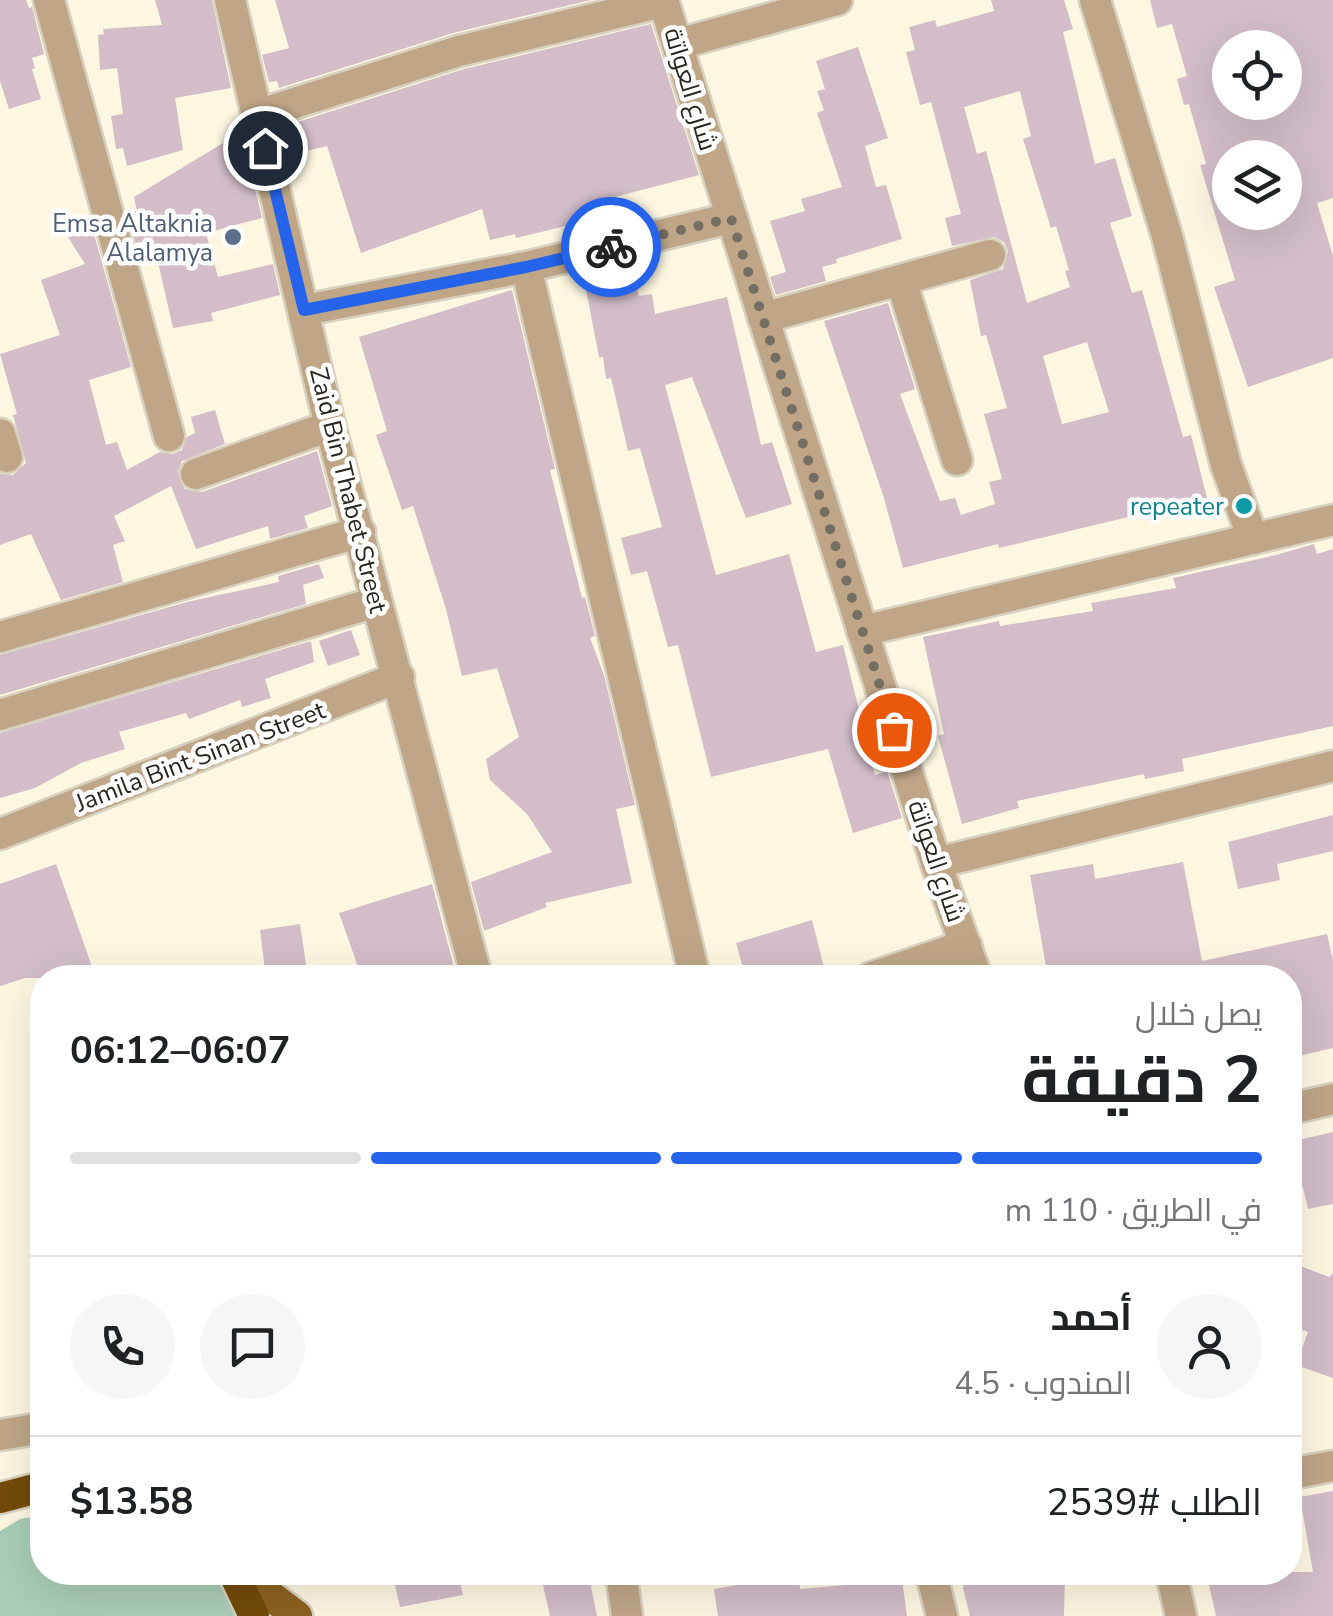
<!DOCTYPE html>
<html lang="ar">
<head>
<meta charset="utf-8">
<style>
  body { margin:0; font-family:"Nunito Sans",Cairo,sans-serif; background:#f6f6f6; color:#202124; direction:rtl; height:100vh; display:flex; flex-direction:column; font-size:38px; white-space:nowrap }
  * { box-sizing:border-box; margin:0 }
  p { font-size:32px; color:#757577 }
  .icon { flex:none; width:55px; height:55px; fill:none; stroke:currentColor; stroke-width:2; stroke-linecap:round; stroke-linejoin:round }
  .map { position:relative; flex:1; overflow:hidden; direction:ltr }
  .sheet { position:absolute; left:30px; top:965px; width:1272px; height:620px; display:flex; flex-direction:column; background:#fff; border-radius:40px; box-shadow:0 10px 40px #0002; direction:rtl }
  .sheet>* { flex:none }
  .buttons { position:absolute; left:1212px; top:30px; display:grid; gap:20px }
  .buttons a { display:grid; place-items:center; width:90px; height:90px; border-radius:50%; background:#fff; box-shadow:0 10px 40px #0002; font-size:50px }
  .pin { position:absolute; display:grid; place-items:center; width:85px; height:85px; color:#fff; margin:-42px; border:5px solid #fff; border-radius:50%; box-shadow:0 2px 10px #0007 }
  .courier { position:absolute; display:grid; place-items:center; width:100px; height:100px; margin:-50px; border:8px solid #2563eb; border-radius:50%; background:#fff; color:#222; box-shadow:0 2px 12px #0007 }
  .summary em { font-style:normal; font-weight:700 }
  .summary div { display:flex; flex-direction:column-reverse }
  .summary { display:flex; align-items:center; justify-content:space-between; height:170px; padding:0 40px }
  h1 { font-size:65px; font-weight:700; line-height:75px }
  .bar { display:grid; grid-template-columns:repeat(4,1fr); gap:15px 10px; align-content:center; height:120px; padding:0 40px }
  .bar i { height:12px; border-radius:8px; background:#e0e0e0 }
  .bar .on { background:#2563eb }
  .bar p { grid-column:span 4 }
  .line { display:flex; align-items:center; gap:25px; padding:0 40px; border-top:2px solid #e0e0e0 }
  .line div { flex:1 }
  .round { display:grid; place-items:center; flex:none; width:105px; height:105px; border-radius:52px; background:#f6f6f6 }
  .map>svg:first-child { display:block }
</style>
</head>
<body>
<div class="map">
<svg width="1333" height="1616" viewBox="0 0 1333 1616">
  <rect width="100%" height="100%" fill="#fdf7e2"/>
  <polygon fill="#aacdb7" points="42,1515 42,1572 210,1573 228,1595 236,1616 0,1616 0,1531 20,1519"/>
  <g fill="#d2bdc9" fill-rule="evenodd">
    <polygon points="0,0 26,0 29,8 32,7 44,54 32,58 35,68 32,69 41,99 9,109 0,81"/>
    <polygon points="155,0 212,0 231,88 175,98 183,150 127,166 123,148 116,149 111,116 123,114 117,68 100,70 98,35 104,34 103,29 162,25"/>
    <polygon points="275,0 591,0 453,33 279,88 277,81 269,82 262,55 289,48"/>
    <path d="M991 0H1064L1073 29 1063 32 1095 164 1115 158 1132 216 1110 223 1132 293 1142 290 1183 437 1191 435 1207 498 999 548 998 544 903 568 884 498 824 321 888 303 915 389 900 394 940 501 955 498 961 515 995 504 989 482 1002 479 984 414 1007 408 986 335 981 336 970 280 1003 269 1008 251 1004 242 994 237 952 246 945 218 961 214 931 102 920 105 906 52 915 50 909 27 935 20 937 27 994 11ZM1020 91 1031 136 1023 139 1051 228 1056 226 1069 270 1065 271 1070 287 1027 303 986 151 977 154 964 107ZM1087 342 1109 412 1062 424 1043 356Z"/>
    <path d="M1150 0H1333V198L1317 203 1333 256V358L1248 387 1214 287 1235 280 1200 165 1206 164 1189 104 1184 105 1177 79 1187 76 1172 24 1157 28ZM1230 48H1285V102H1230ZM1230 158H1285V212H1230Z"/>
    <polygon points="651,24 699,175 596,202 601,221 575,228 574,224 516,238 515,234 490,240 482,209 361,253 327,146 286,156 279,128 464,69"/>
    <polygon points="858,47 888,138 865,146 876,187 886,185 902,239 836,259 837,263 822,267 826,281 776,295 770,277 786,272 770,221 805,211 801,199 842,187 817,113 824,110 817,91 825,89 816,61"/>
    <polygon points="243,136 262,218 206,233 218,277 273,264 280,295 211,313 213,321 173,328 153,240 135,243 127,213 137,211 134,197 228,140"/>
    <polygon points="91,223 131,367 89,380 106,445 117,442 127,470 160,452 173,454 182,450 187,437 195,433 191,417 215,410 225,444 182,461 178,472 185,489 202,492 317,451 332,506 304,516 308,528 270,539 268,526 196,549 171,486 114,516 125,541 113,545 123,582 61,600 31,534 0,545 0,474 13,475 26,463 13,415 17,414 0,354 60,335 41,280 85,264 68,237"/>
    <polygon points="630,262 639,296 652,294 655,314 727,297 761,445 772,442 792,504 746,518 692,377 665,385 716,575 789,554 816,652 843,645 875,775 887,771 902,818 853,833 828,749 711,777 678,645 668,647 647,571 631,575 621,538 662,527 640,448 628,451 611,378 606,379 603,357 599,357 583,274"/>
    <polygon points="512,290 555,469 550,470 582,598 585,597 595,636 590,638 604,675 635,805 616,809 632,883 545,903 547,907 484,931 471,882 552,852 527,814 490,780 486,759 519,737 497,668 462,676 446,609 413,506 402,510 376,435 387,431 359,337"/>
    <polygon points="1314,544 1317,554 1333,549 1333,726 1182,759 1184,771 1145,779 1144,774 1017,801 1019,808 962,824 938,736 944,734 923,637 999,621 1000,626 1093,611 1091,603 1176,588 1173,578 1276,555"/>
    <polygon points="319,564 324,578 303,585 306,604 0,695 0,655 187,602 279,582 278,576"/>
    <polygon points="351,630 360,655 328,666 319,641"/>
    <polygon points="311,641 314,662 265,679 271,698 242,707 240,700 189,719 186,713 119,732 125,749 81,763 35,788 0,798 0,733"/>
    <polygon points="1333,815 1333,851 1277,864 1280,880 1238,889 1228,842"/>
    <polygon points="1183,862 1202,961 1327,934 1333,960 1333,1048 1290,1058 1290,978 1048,978 1030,875 1093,864 1095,879"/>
    <polygon points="56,864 96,978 25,978 0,986 0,884"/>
    <polygon points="432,884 457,978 362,978 339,913"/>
    <polygon points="812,920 825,971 800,978 784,978 782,971 746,978 736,943"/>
    <polygon points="300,924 308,978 266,978 260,930"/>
    <polygon points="1333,1132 1333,1204 1308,1209 1303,1187 1294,1189 1290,1142"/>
    <polygon points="1290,1262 1329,1277 1333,1273 1333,1378 1296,1365 1308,1332 1290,1325"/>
    <polygon points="1333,1491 1333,1616 1216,1616 1206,1572 1313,1572 1300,1497"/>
    <polygon points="392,1572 458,1572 463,1595 400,1607"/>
    <polygon points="540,1572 588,1572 597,1616 550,1616"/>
    <polygon points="965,1572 1065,1572 1064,1616 970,1616 963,1588"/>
    <polygon points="799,1574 800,1589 902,1580 907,1616 718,1616 714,1589"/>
  </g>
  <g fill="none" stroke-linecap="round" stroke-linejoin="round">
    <g stroke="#d7d1bf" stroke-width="35">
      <g id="minor">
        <polyline points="49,0 169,436"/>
        <polyline points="230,0 330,426 477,978"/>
        <polyline points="663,0 936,863 977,978"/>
        <polyline points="1095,0 1167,236 1226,465 1253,539"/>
        <polyline points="678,44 837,0"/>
        <polyline points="257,115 459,51 663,2"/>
        <polyline points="526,267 695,978"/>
        <polyline points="901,280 957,460"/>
        <polyline points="305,310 526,267 731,218"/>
        <polyline points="763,318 990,255"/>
        <polyline points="0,434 7,457"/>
        <polyline points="196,474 330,426"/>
        <polyline points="862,631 1333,520"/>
        <polyline points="0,637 360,532"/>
        <polyline points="0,715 376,602"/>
        <polyline points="0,834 399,677"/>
        <polyline points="936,863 1333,766"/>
        <polyline points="870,978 966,945"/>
        <polyline points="1290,1109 1333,1099"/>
        <polyline points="0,1435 42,1428"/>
        <polyline points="1290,1474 1333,1466"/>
        <polyline points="621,1572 627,1616"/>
        <polyline points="931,1572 942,1616"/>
        <polyline points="1171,1572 1181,1616"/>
      </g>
    </g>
    <g stroke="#d7d1bf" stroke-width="35">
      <polyline id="major" points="239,1572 297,1616"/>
    </g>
    <g stroke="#d7d1bf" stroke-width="35">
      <g id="highway">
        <polyline points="0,1498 42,1487"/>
        <polyline points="233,1572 254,1616"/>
      </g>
    </g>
    <use href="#minor" stroke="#bfa687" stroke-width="30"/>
    <use href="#major" stroke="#8d6120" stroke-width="30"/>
    <use href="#highway" stroke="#734b08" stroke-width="30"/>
  </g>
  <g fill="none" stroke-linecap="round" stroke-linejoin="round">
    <polyline stroke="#736f63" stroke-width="10" stroke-dasharray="0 18" points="611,247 731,218 894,730"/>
    <polyline stroke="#2563eb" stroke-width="12" points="265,148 304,310 526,267 611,247"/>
  </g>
  <circle fill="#5c6f8a" stroke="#fff" stroke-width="4" cx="233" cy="237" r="10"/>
  <circle fill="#0f9aa8" stroke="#fff" stroke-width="4" cx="1244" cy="506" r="10"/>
  <g text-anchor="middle" stroke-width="9" stroke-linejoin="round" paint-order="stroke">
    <g font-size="25" fill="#28261e" stroke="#fff">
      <text transform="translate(691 89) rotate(73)" y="9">شارع العواتة</text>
      <text transform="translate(349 490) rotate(76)" y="9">Zaid Bin Thabet Street</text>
      <text transform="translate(200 756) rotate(-21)" y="9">Jamila Bint Sinan Street</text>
      <text transform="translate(937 861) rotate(71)" y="9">شارع العواتة</text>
    </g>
    <g font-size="25" fill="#4e5e75" stroke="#fff" text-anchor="end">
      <text x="213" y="232">Emsa Altaknia<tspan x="213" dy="29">Alalamya</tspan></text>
    </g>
    <g font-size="25" fill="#0d838f" stroke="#fff" text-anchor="end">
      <text x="1224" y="515">repeater</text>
    </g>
  </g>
</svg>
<div class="buttons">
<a><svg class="icon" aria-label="locate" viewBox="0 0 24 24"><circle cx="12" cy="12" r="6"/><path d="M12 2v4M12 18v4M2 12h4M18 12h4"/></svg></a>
<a><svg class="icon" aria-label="layers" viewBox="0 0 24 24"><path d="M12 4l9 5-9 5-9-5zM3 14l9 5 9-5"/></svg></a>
</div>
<div class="pin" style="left:894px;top:730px;background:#ea580c"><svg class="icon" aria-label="bag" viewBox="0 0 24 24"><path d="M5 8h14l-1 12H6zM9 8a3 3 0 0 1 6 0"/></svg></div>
<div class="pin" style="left:265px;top:148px;background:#1f2937"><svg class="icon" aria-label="home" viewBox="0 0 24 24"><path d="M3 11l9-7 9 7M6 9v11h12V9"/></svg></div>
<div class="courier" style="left:611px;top:247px"><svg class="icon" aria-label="bike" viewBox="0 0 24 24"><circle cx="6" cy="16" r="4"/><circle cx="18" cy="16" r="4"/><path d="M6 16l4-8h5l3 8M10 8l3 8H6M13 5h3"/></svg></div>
<section class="sheet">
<div class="summary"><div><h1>2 دقيقة</h1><p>يصل خلال</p></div><em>06:07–06:12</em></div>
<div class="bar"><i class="on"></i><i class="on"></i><i class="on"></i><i></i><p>في الطريق · 110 m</p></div>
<div class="line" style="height:180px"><a class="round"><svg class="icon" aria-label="person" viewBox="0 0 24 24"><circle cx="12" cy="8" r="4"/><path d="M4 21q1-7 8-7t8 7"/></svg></a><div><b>أحمد</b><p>المندوب · 4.5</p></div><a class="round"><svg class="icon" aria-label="chat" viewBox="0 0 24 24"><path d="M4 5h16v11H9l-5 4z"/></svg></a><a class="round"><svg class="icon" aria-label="phone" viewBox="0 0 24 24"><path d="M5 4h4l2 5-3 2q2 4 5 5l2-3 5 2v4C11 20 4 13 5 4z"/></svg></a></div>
<div class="line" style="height:130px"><div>الطلب #2539</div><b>$13.58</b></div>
</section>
</div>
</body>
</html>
